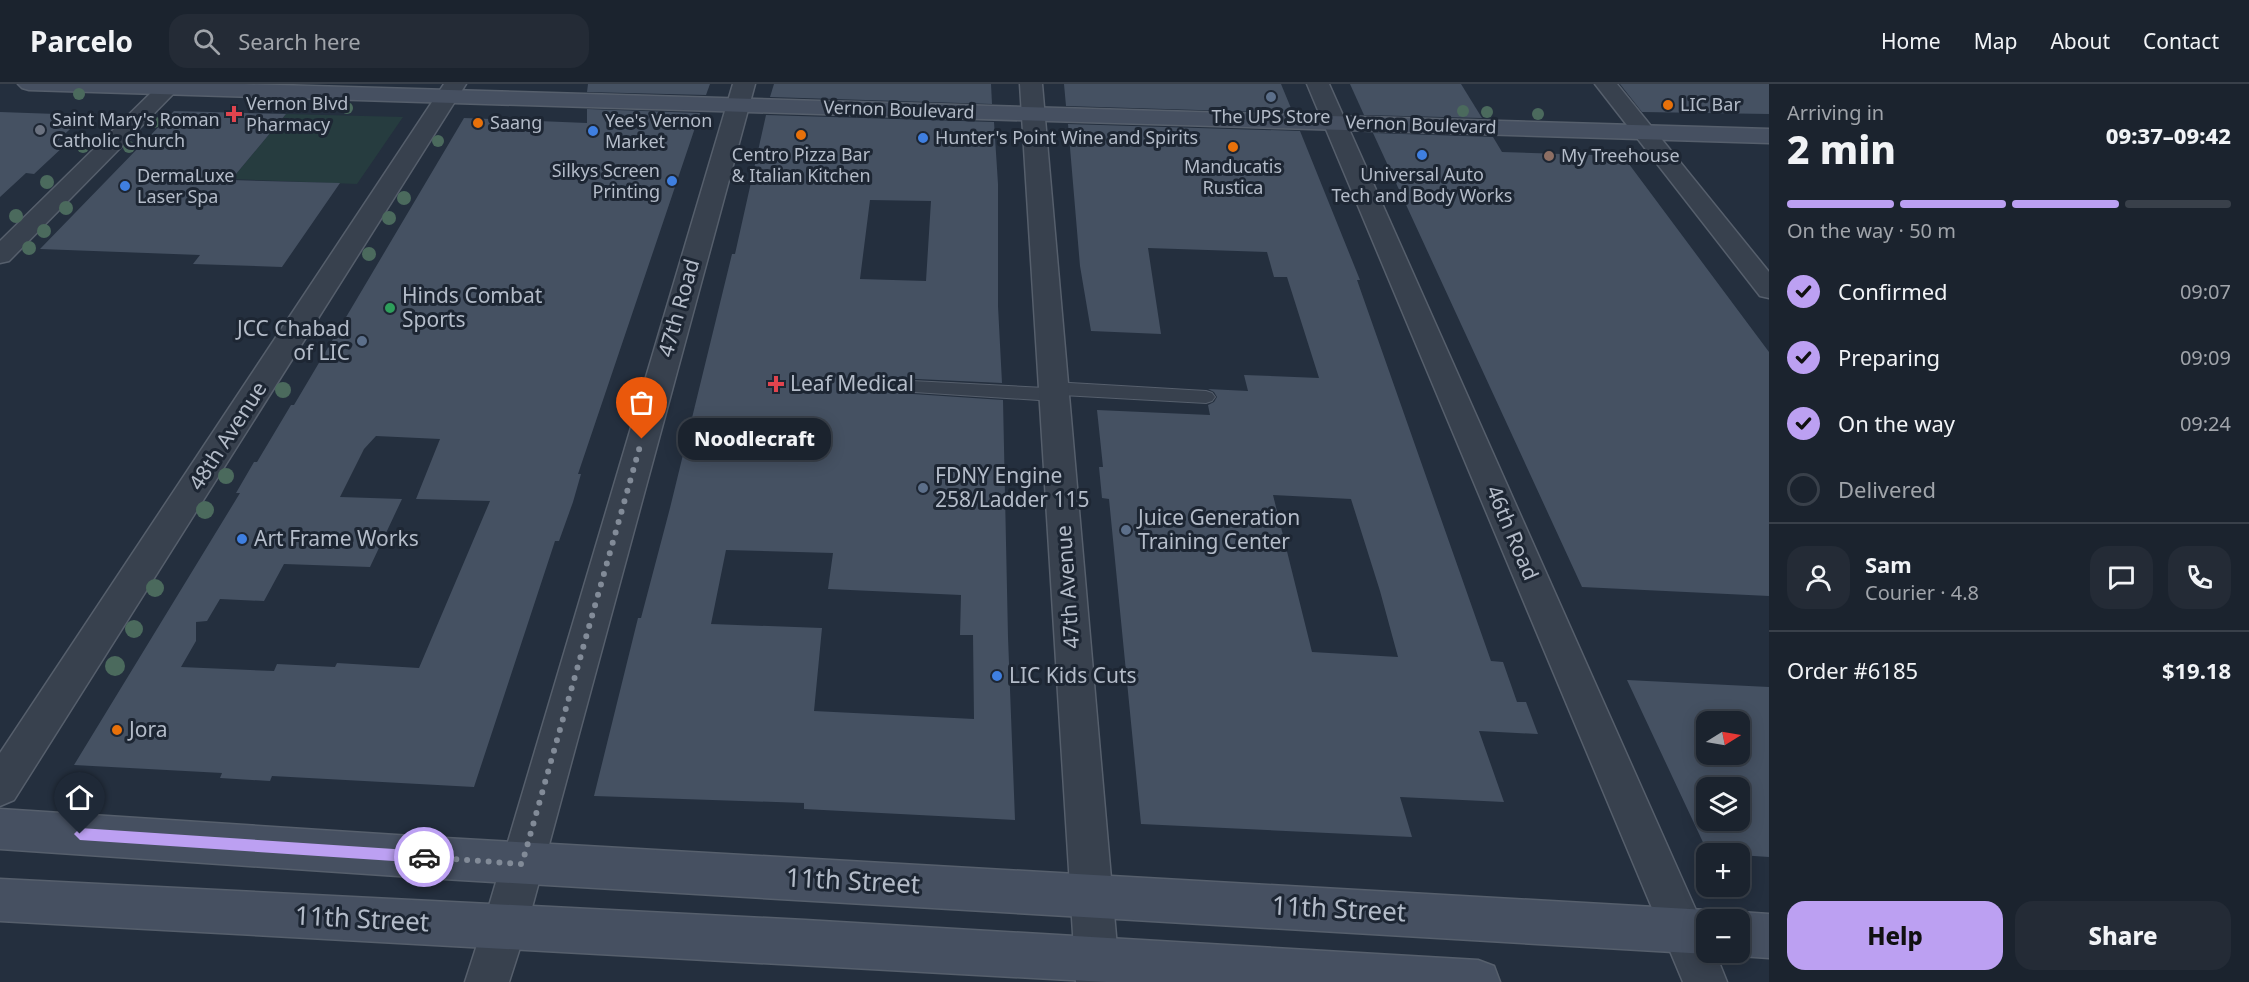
<!DOCTYPE html>
<html lang="en">
<head>
<meta charset="utf-8">
<style>
  body { margin:0; font-family:"Noto Sans",sans-serif; background:#242b36; color:#f1f3f6; height:100vh; display:flex; flex-direction:column; font-size:22px; white-space:nowrap }
  * { box-sizing:border-box; margin:0 }
  p { font-size:20px; color:#a0a4aa }
  .icon { flex:none; width:33px; height:33px; fill:none; stroke:currentColor; stroke-width:2; stroke-linecap:round; stroke-linejoin:round }
  .map { position:relative; flex:1; overflow:hidden }
  .sheet { display:flex; flex-direction:column; background:#1b232e; width:480px }
  .sheet>* { flex:none }
  .needle { width:39px; rotate:79deg }
  .controls { position:absolute; left:1696px; top:627px; display:grid; gap:12px }
  .controls a { display:grid; place-items:center; width:54px; height:54px; border-radius:12px; background:#1b232e; box-shadow:0 3px 15px #0003,0 0 0 2px #39404a; font-size:30px }
  .pin { position:absolute; display:grid; place-items:center; width:51px; height:51px; color:#fff; margin:-62px -26px; border-radius:50% 50% 50% 0; rotate:-45deg; box-shadow:0 0 6px #0007 }
  .pin .icon { rotate:45deg }
  .courier { position:absolute; display:grid; place-items:center; width:60px; height:60px; margin:-30px; border:4px solid #bca0f2; border-radius:50%; background:#fff; color:#222; box-shadow:0 2px 8px #0007 }
  .bubble { position:absolute; height:42px; border-radius:18px; background:#1b232e; box-shadow:0 3px 15px #0003,0 0 0 2px #39404a; font-size:20px; font-weight:800; line-height:42px; text-align:center }
  .overview em { font-style:normal; font-weight:800 }
  .overview div { display:flex; flex-direction:column-reverse }
  .overview { display:flex; align-items:center; justify-content:space-between; height:102px; padding:0 18px }
  h1 { font-size:39px; font-weight:800; line-height:45px }
  .bar { display:grid; grid-template-columns:repeat(4,1fr); gap:9px 6px; align-content:center; height:72px; padding:0 18px }
  .bar i { height:8px; border-radius:4px; background:#39404a }
  .bar .on { background:#bca0f2 }
  .bar p { grid-column:span 4 }
  .line { display:flex; align-items:center; gap:15px; padding:0 18px; border-top:2px solid #39404a }
  .line div { flex:1 }
  .round { display:grid; place-items:center; flex:none; width:63px; height:63px; border-radius:18px; background:#242b36 }
  ol { padding:0 18px; list-style:none }
  li { display:flex; align-items:center; gap:18px; height:66px }
  li p { margin-inline-start:auto }
  li .icon { padding:6px; border-radius:50%; background:#bca0f2; color:#111; stroke-width:4 }
  li:last-child { color:#a0a4aa }
  li i { width:33px; height:33px; border:3px solid #39404a; border-radius:50% }
  .primary-button { display:flex; gap:12px; margin-top:auto; padding:12px 18px }
  .primary-button a { flex:1; height:69px; border-radius:18px; background:#bca0f2; color:#111; font-size:24px; font-weight:800; line-height:69px; text-align:center }
  .primary-button a+a { background:#242b36; color:#f1f3f6 }
  header { display:flex; align-items:center; gap:36px; box-sizing:border-box; height:84px; padding:0 30px; background:#1b232e; border-bottom:2px solid #39404a }
  header strong { font-size:28px }
  nav { display:flex; gap:33px; margin-inline-start:auto; font-size:21px }
  .search { width:420px; height:54px; background:#242b36; display:flex; align-items:center; gap:15px; box-sizing:border-box; padding:0 21px; border-radius:18px; color:#a0a4aa; font-size:22px }
  main { display:flex; flex:1; min-height:0 }
  .map>svg:first-child { display:block }
</style>
</head>
<body>
<header>
<strong>Parcelo</strong>
<div class="search"><svg class="icon" aria-label="search" viewBox="0 0 24 24"><circle cx="10" cy="10" r="6"/><path d="M15 15l6 6"/></svg>Search here</div>
<nav><a>Home</a><a>Map</a><a>About</a><a>Contact</a></nav>
</header>
<main>
<div class="map">
<svg width="1769" height="898" viewBox="0 0 1769 898">
  <rect width="100%" height="100%" fill="#242f3e"/>
  <polygon fill="#263c3f" points="286,30 403,33 357,100 232,95"/>
  <g fill="#455162" fill-rule="evenodd">
    <polygon points="588,0 710,0 706,11 587,8"/>
    <polygon points="774,0 991,0 992,20 770,13"/>
    <polygon points="1064,0 1281,0 1293,29 1066,22"/>
    <polygon points="1350,0 1461,0 1482,34 1364,31"/>
    <polygon points="1620,0 1769,0 1769,30 1642,28"/>
    <path d="M587 25 700 29 578 390H581L573 418 559 457H555L474 703 272 692 270 697 220 694 222 689 74 681 240 409H236L254 378H257L291 321H294L464 34 587 39ZM376 352 440 355 416 415 490 417 419 584 337 579 335 583 277 580 274 587 181 583 196 557V538L207 537 220 515 264 517 284 480 370 483 402 415 340 413 364 365Z"/>
    <polygon points="174,27 286,30 231,96 340,99 282,183 193,180 200,171 40,165"/>
    <polygon points="0,28 85,31 52,62 64,62 34,90 26,89 0,113"/>
    <path d="M766 31 994 38 998 100V222L1002 299 874 293 866 296 863 301 868 307 1003 316 1008 553 1015 736 804 725V719L594 712 638 534H641L670 424 732 170H735ZM870 116 931 117 926 197 860 195ZM726 466 833 469 828 505 961 511 960 551H973L974 635 814 627 822 544 711 540Z"/>
    <path d="M1068 40 1300 47 1360 196H1357L1491 577 1503 578 1517 618H1526L1538 650 1479 647 1504 718 1400 713 1412 753 1141 740 1109 415 1102 414 1099 383H1103L1097 326 1210 331 1208 321 1214 318 1217 313 1214 308 1208 305 1248 307 1244 291 1319 294 1287 193H1274L1267 168 1148 164 1161 250 1091 247 1080 182ZM1273 411 1351 415 1380 507 1398 573 1312 568Z"/>
    <polygon points="1373,49 1493,53 1502,68 1623,72 1769,268 1769,512 1582,503"/>
    <path d="M1627 596 1769 603V773L1708 769ZM1707 638H1740V670H1707ZM1707 704H1740V736H1707Z"/>
  </g>
  <g fill="none" stroke-linecap="round" stroke-linejoin="round">
    <g stroke="#565f6c" stroke-width="2">
      <polygon id="service" points="874,295 1045,304 1047,300 1053,298 1206,307 1212,309 1215,313 1212,317 1206,319 1062,311 1060,315 1054,317 868,305 865,301 868,297"/>
    </g>
    <g stroke="#565f6c" stroke-width="3">
      <g id="minor">
        <polygon points="160,0 183,0 9,177 0,179 0,157"/>
        <polygon points="444,0 466,0 14,716 0,722 0,669"/>
        <polygon points="733,0 755,0 527,842 509,898 465,898 483,842"/>
        <polygon points="1020,0 1042,0 1120,898 1076,898"/>
        <polygon points="1307,0 1329,0 1707,851 1707,868 1715,868 1727,898 1683,898"/>
        <polygon points="1595,0 1617,0 1769,188 1769,214 1760,212"/>
      </g>
    </g>
    <g stroke="#565f6c" stroke-width="3">
      <g id="secondary">
        <polygon points="18,0 243,0 1769,45 1769,59 29,6 22,4"/>
        <polygon points="0,725 427,753 1707,826 1722,833 1724,836 1707,836 1707,868 1710,868 1707,870 427,794 0,765"/>
        <polygon points="0,795 805,836 1478,876 1494,882 1500,898 1106,898 0,837"/>
        <polygon points="1740,828 1769,830 1769,874 1740,872 1732,868 1740,868 1740,836 1724,836"/>
      </g>
    </g>
    <use href="#service" fill="#38414e" fill-rule="evenodd"/>
    <use href="#minor" fill="#38414e" fill-rule="evenodd"/>
    <use href="#secondary" fill="#465061" fill-rule="evenodd"/>
  </g>
  <g fill="#4b6a5d">
    <circle cx="79" cy="10" r="6"/>
    <circle cx="347" cy="24" r="6"/>
    <circle cx="1463" cy="27" r="6"/>
    <circle cx="1487" cy="28" r="6"/>
    <circle cx="1538" cy="30" r="6"/>
    <circle cx="154" cy="38" r="6"/>
    <circle cx="438" cy="57" r="6"/>
    <circle cx="83" cy="63" r="6"/>
    <circle cx="129" cy="63" r="6"/>
    <circle cx="47" cy="98" r="7"/>
    <circle cx="404" cy="114" r="7"/>
    <circle cx="66" cy="124" r="7"/>
    <circle cx="16" cy="132" r="7"/>
    <circle cx="389" cy="134" r="7"/>
    <circle cx="44" cy="147" r="7"/>
    <circle cx="29" cy="164" r="7"/>
    <circle cx="369" cy="170" r="7"/>
    <circle cx="283" cy="306" r="8"/>
    <circle cx="226" cy="392" r="8"/>
    <circle cx="205" cy="426" r="9"/>
    <circle cx="155" cy="504" r="9"/>
    <circle cx="134" cy="545" r="9"/>
    <circle cx="115" cy="582" r="10"/>
  </g>
  <polygon fill="#bca0f2" points="80,744 424,767 430,773 424,779 80,756 74,750"/>
  <g fill="none" stroke-linecap="round" stroke-linejoin="round">
    <polyline stroke="#828b98" stroke-width="6" stroke-dasharray="0 10.8" points="424,773 522,780 642,355"/>
  </g>
  <g fill="#5c6f8a" stroke="#1d2633" stroke-width="2">
    <circle cx="1271" cy="13" r="6"/>
    <circle cx="362" cy="257" r="6"/>
    <circle cx="923" cy="404" r="6"/>
    <circle cx="1126" cy="446" r="6"/>
  </g>
  <g fill="#e8710a" stroke="#1d2633" stroke-width="2">
    <circle cx="1668" cy="21" r="6"/>
    <circle cx="478" cy="39" r="6"/>
    <circle cx="801" cy="51" r="6"/>
    <circle cx="1233" cy="63" r="6"/>
    <circle cx="117" cy="646" r="6"/>
  </g>
  <g fill="#e0444e" stroke="#1d2633" stroke-width="2">
    <path d="M231 21h6v6h6v6h-6v6h-6v-6h-6v-6h6z"/>
    <path d="M773 291h6v6h6v6h-6v6h-6v-6h-6v-6h6z"/>
  </g>
  <circle fill="#6b7280" stroke="#1d2633" stroke-width="2" cx="40" cy="46" r="6"/>
  <g fill="#3f7fe0" stroke="#1d2633" stroke-width="2">
    <circle cx="593" cy="47" r="6"/>
    <circle cx="923" cy="54" r="6"/>
    <circle cx="1422" cy="71" r="6"/>
    <circle cx="672" cy="97" r="6"/>
    <circle cx="125" cy="102" r="6"/>
    <circle cx="242" cy="455" r="6"/>
    <circle cx="997" cy="592" r="6"/>
  </g>
  <circle fill="#8d6e63" stroke="#1d2633" stroke-width="2" cx="1549" cy="72" r="6"/>
  <circle fill="#2e9e5b" stroke="#1d2633" stroke-width="2" cx="390" cy="224" r="6"/>
  <g text-anchor="middle" stroke-width="6" stroke-linejoin="round" paint-order="stroke">
    <g font-size="18" fill="#b4bcc9" stroke="#1d2633" text-anchor="start">
      <text x="246" y="26">Vernon Blvd<tspan x="246" dy="21">Pharmacy</tspan></text>
      <text x="1680" y="27">LIC Bar</text>
      <text x="1271" y="39" text-anchor="middle">The UPS Store</text>
      <text x="52" y="42">Saint Mary's Roman<tspan x="52" dy="21">Catholic Church</tspan></text>
      <text x="605" y="43">Yee's Vernon<tspan x="605" dy="21">Market</tspan></text>
      <text x="490" y="45">Saang</text>
      <text x="935" y="60">Hunter's Point Wine and Spirits</text>
      <text x="801" y="77" text-anchor="middle">Centro Pizza Bar<tspan x="801" dy="21">&amp; Italian Kitchen</tspan></text>
      <text x="1561" y="78">My Treehouse</text>
      <text x="1233" y="89" text-anchor="middle">Manducatis<tspan x="1233" dy="21">Rustica</tspan></text>
      <text x="660" y="93" text-anchor="end">Silkys Screen<tspan x="660" dy="21">Printing</tspan></text>
      <text x="1422" y="97" text-anchor="middle">Universal Auto<tspan x="1422" dy="21">Tech and Body Works</tspan></text>
      <text x="137" y="98">DermaLuxe<tspan x="137" dy="21">Laser Spa</tspan></text>
    </g>
    <g font-size="18" fill="#b4bcc9" stroke="#1d2633">
      <text transform="translate(899 26) rotate(2)" y="6">Vernon Boulevard</text>
      <text transform="translate(1421 41) rotate(2)" y="6">Vernon Boulevard</text>
    </g>
    <g font-size="21" fill="#b4bcc9" stroke="#1d2633" text-anchor="start">
      <text x="402" y="219">Hinds Combat<tspan x="402" dy="24">Sports</tspan></text>
      <text x="350" y="252" text-anchor="end">JCC Chabad<tspan x="350" dy="24">of LIC</tspan></text>
      <text x="790" y="307">Leaf Medical</text>
      <text x="935" y="399">FDNY Engine<tspan x="935" dy="24">258/Ladder 115</tspan></text>
      <text x="1138" y="441">Juice Generation<tspan x="1138" dy="24">Training Center</tspan></text>
      <text x="254" y="462">Art Frame Works</text>
      <text x="1009" y="599">LIC Kids Cuts</text>
      <text x="129" y="653">Jora</text>
    </g>
    <g font-size="21" fill="#b4bcc9" stroke="#1d2633">
      <text transform="translate(679 224) rotate(-74)" y="7">47th Road</text>
      <text transform="translate(228 352) rotate(-57)" y="7">48th Avenue</text>
      <text transform="translate(1512 449) rotate(67)" y="7">46th Road</text>
      <text transform="translate(1068 503) rotate(-94)" y="7">47th Avenue</text>
    </g>
    <g font-size="26" fill="#b4bcc9" stroke="#1d2633">
      <text transform="translate(853 797) rotate(3)" y="9">11th Street</text>
      <text transform="translate(1339 825) rotate(3)" y="9">11th Street</text>
      <text transform="translate(362 835) rotate(3)" y="9">11th Street</text>
    </g>
  </g>
</svg>
<div class="controls">
<a><svg class="needle" viewBox="-14 -14 28 28"><path d="M0-13l5 13h-10z" fill="#e53935"/><path d="M0 13l5-13h-10z" fill="#a0a4aa"/></svg></a>
<a><svg class="icon" aria-label="layers" viewBox="0 0 24 24"><path d="M12 4l9 5-9 5-9-5zM3 14l9 5 9-5"/></svg></a>
<a>+</a>
<a>−</a>
</div>
<div class="pin" style="left:642px;top:355px;background:#ea580c"><svg class="icon" aria-label="bag" viewBox="0 0 24 24"><path d="M5 8h14l-1 12H6zM9 8a3 3 0 0 1 6 0"/></svg></div>
<div class="pin" style="left:80px;top:750px;background:#1f2937"><svg class="icon" aria-label="home" viewBox="0 0 24 24"><path d="M3 11l9-7 9 7M6 9v11h12V9"/></svg></div>
<div class="courier" style="left:424px;top:773px"><svg class="icon" aria-label="car" viewBox="0 0 24 24"><path d="M5 17H2v-5l4-1 3-4h7l3 4 3 1v5h-3M9 17h6M6 11h13"/><circle cx="7" cy="17" r="2"/><circle cx="17" cy="17" r="2"/></svg></div>
<div class="bubble" style="left:678px;top:334px;width:153px">Noodlecraft</div>
</div>
<section class="sheet">
<div class="overview"><div><h1>2 min</h1><p>Arriving in</p></div><em>09:37–09:42</em></div>
<div class="bar"><i class="on"></i><i class="on"></i><i class="on"></i><i></i><p>On the way · 50 m</p></div>
<ol>
<li><svg class="icon" aria-label="check" viewBox="0 0 24 24"><path d="M5 12l5 5 9-10"/></svg>Confirmed<p>09:07</p></li>
<li><svg class="icon" aria-label="check" viewBox="0 0 24 24"><path d="M5 12l5 5 9-10"/></svg>Preparing<p>09:09</p></li>
<li><svg class="icon" aria-label="check" viewBox="0 0 24 24"><path d="M5 12l5 5 9-10"/></svg>On the way<p>09:24</p></li>
<li><i></i>Delivered</li>
</ol>
<div class="line" style="height:108px"><a class="round"><svg class="icon" aria-label="person" viewBox="0 0 24 24"><circle cx="12" cy="8" r="4"/><path d="M4 21q1-7 8-7t8 7"/></svg></a><div><b>Sam</b><p>Courier · 4.8</p></div><a class="round"><svg class="icon" aria-label="chat" viewBox="0 0 24 24"><path d="M4 5h16v11H9l-5 4z"/></svg></a><a class="round"><svg class="icon" aria-label="phone" viewBox="0 0 24 24"><path d="M5 4h4l2 5-3 2q2 4 5 5l2-3 5 2v4C11 20 4 13 5 4z"/></svg></a></div>
<div class="line" style="height:78px"><div>Order #6185</div><b>$19.18</b></div>
<div class="primary-button"><a>Help</a><a>Share</a></div>
</section>
</main>
</body>
</html>
